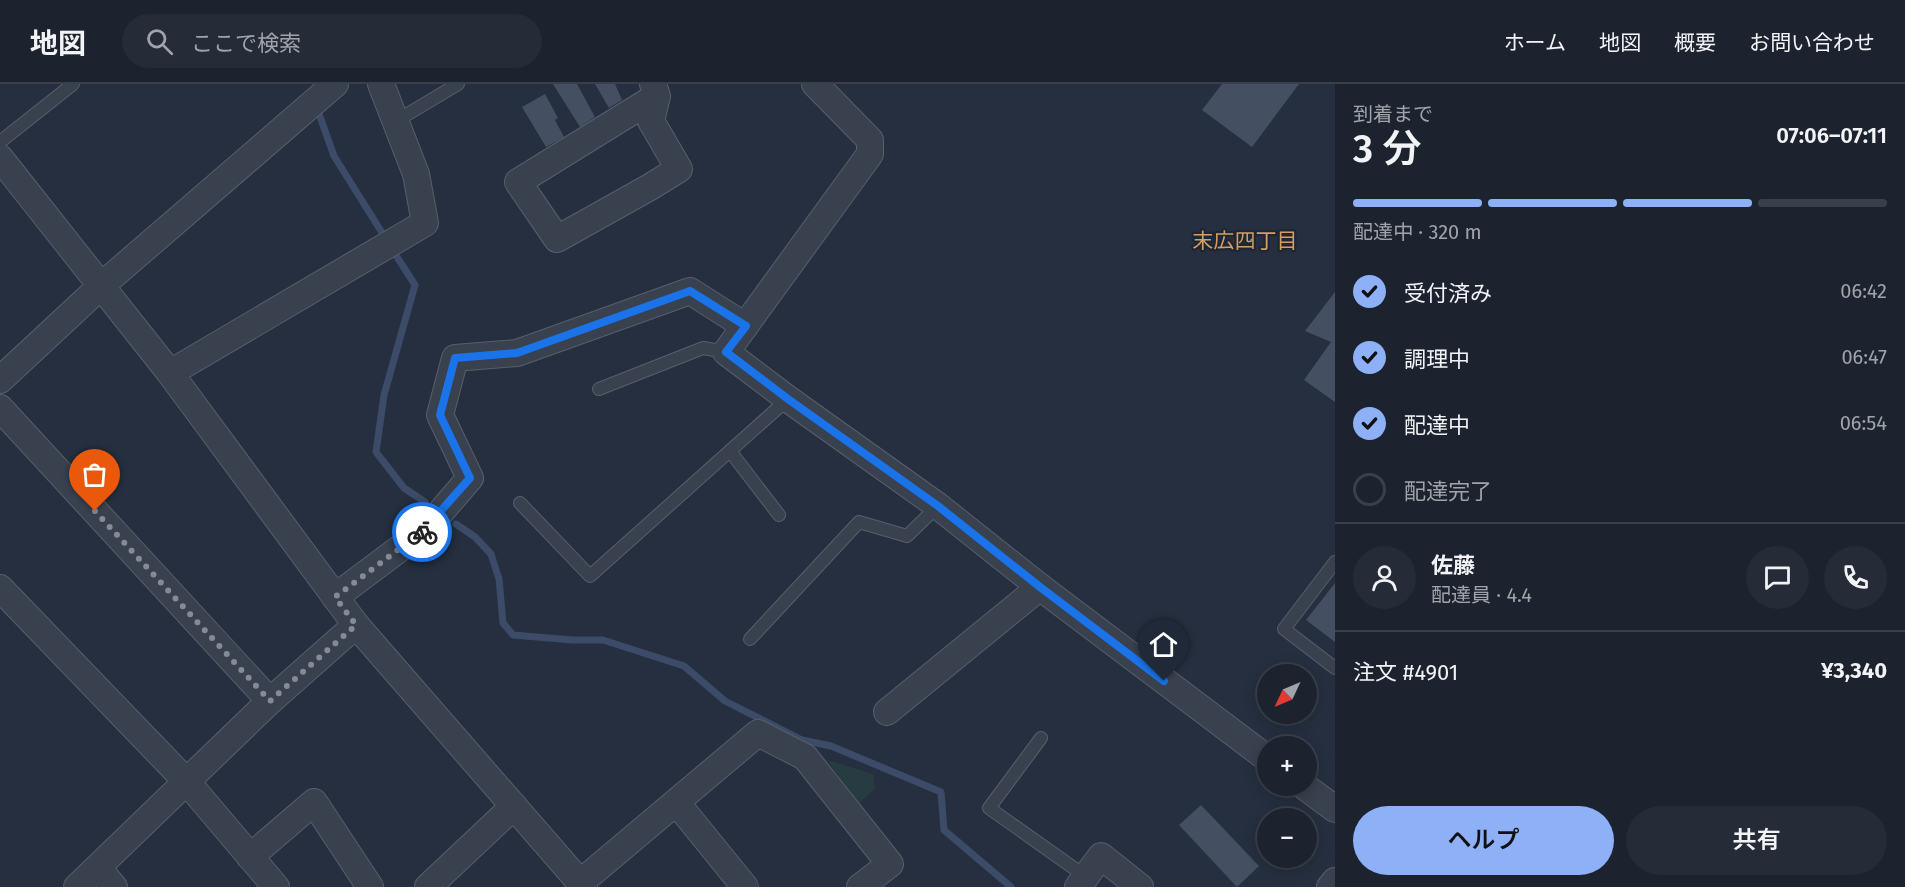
<!DOCTYPE html>
<html lang="ja">
<head>
<meta charset="utf-8">
<style>
  body { margin:0; font-family:"Fira Sans","Noto Sans JP",sans-serif; background:#252b37; color:#f1f3f6; height:100vh; display:flex; flex-direction:column; font-size:22px; white-space:nowrap }
  * { box-sizing:border-box; margin:0 }
  p { font-size:20px; color:#a0a4aa }
  .icon { flex:none; width:33px; height:33px; fill:none; stroke:currentColor; stroke-width:2; stroke-linecap:round; stroke-linejoin:round }
  .map { position:relative; flex:1; overflow:hidden }
  .sheet { display:flex; flex-direction:column; background:#1c232f; width:570px }
  .sheet>* { flex:none }
  .needle { width:39px; rotate:226deg }
  .tools { position:absolute; left:1257px; top:580px; display:grid; gap:12px }
  .tools a { display:grid; place-items:center; width:60px; height:60px; border-radius:50%; background:#1c232f; box-shadow:0 3px 15px #0003,0 0 0 2px #3a404b; font-size:30px }
  .pin { position:absolute; display:grid; place-items:center; width:51px; height:51px; color:#fff; margin:-62px -26px; border-radius:50% 50% 50% 0; rotate:-45deg; box-shadow:0 0 6px #0007 }
  .pin .icon { rotate:45deg }
  .courier { position:absolute; display:grid; place-items:center; width:60px; height:60px; margin:-30px; border:4px solid #1a73e8; border-radius:50%; background:#fff; color:#222; box-shadow:0 2px 8px #0007 }
  .headline em { font-style:normal; font-weight:600 }
  .headline div { display:flex; flex-direction:column-reverse }
  .headline { display:flex; align-items:center; justify-content:space-between; height:102px; padding:0 18px }
  h1 { font-size:39px; font-weight:600; line-height:45px }
  .bar { display:grid; grid-template-columns:repeat(4,1fr); gap:9px 6px; align-content:center; height:72px; padding:0 18px }
  .bar i { height:8px; border-radius:4px; background:#3a404b }
  .bar .on { background:#8eb0f7 }
  .bar p { grid-column:span 4 }
  .line { display:flex; align-items:center; gap:15px; padding:0 18px; border-top:2px solid #3a404b }
  .line div { flex:1 }
  .round { display:grid; place-items:center; flex:none; width:63px; height:63px; border-radius:32px; background:#252b37 }
  ol { padding:0 18px; list-style:none }
  li { display:flex; align-items:center; gap:18px; height:66px }
  li p { margin-inline-start:auto }
  li .icon { padding:6px; border-radius:50%; background:#8eb0f7; color:#111; stroke-width:4 }
  li:last-child { color:#a0a4aa }
  li i { width:33px; height:33px; border:3px solid #3a404b; border-radius:50% }
  .cta { display:flex; gap:12px; margin-top:auto; padding:12px 18px }
  .cta a { flex:1; height:69px; border-radius:36px; background:#8eb0f7; color:#111; font-size:24px; font-weight:600; line-height:69px; text-align:center }
  .cta a+a { background:#252b37; color:#f1f3f6 }
  header { display:flex; align-items:center; gap:36px; box-sizing:border-box; height:84px; padding:0 30px; background:#1c232f; border-bottom:2px solid #3a404b }
  header strong { font-size:28px }
  nav { display:flex; gap:33px; margin-inline-start:auto; font-size:21px }
  .search { width:420px; height:54px; background:#252b37; display:flex; align-items:center; gap:15px; box-sizing:border-box; padding:0 21px; border-radius:33px; color:#a0a4aa; font-size:22px }
  main { display:flex; flex:1; min-height:0 }
  .map>svg:first-child { display:block }
</style>
</head>
<body>
<header>
<strong>地図</strong>
<div class="search"><svg class="icon" aria-label="search" viewBox="0 0 24 24"><circle cx="10" cy="10" r="6"/><path d="M15 15l6 6"/></svg>ここで検索</div>
<nav><a>ホーム</a><a>地図</a><a>概要</a><a>お問い合わせ</a></nav>
</header>
<main>
<div class="map">
<svg width="1335" height="803" viewBox="0 0 1335 803">
  <rect width="100%" height="100%" fill="#252f3f"/>
  <polygon fill="#273c40" points="827,676 873,690 875,705 859,719"/>
  <g fill="none" stroke-linecap="round" stroke-linejoin="round">
    <g stroke="#3b4b68" stroke-width="7">
      <polyline points="318,27 334,72 386,155"/>
      <polyline points="392,165 415,201 384,311 376,368 404,404 425,418"/>
      <polyline points="456,440 475,453 491,470 499,495 503,539 513,551 572,556 603,556 684,582 725,617 802,656 831,662 941,708 944,746 1011,803"/>
    </g>
  </g>
  <g fill="#444f61">
    <polygon points="553,0 577,0 595,33 580,43"/>
    <polygon points="595,0 615,0 622,16 609,24"/>
    <polygon points="1222,0 1299,0 1252,63 1202,26"/>
    <polygon points="545,10 558,34 555,36 564,53 546,63 522,23"/>
    <polygon points="1335,208 1335,318 1304,296 1331,258 1305,247"/>
    <polygon points="1335,499 1335,558 1306,536"/>
    <polygon points="1201,721 1259,782 1237,803 1179,741"/>
  </g>
  <g fill="none" stroke-linecap="round" stroke-linejoin="round">
    <g stroke="#575f6d" stroke-width="14">
      <g id="lane">
        <polyline points="396,37 458,0"/>
        <polyline points="0,58 73,0"/>
        <polyline points="599,305 703,264 726,268"/>
        <polyline points="730,367 779,431"/>
        <polyline points="520,419 590,492 788,315"/>
        <polyline points="1335,478 1284,545 1335,584"/>
        <polyline points="750,555 859,438 907,452 938,422"/>
        <polyline points="1041,654 989,724 1085,792"/>
      </g>
    </g>
    <g stroke="#575f6d" stroke-width="28">
      <g id="street">
        <polyline points="653,0 657,12 651,37 679,85 650,103 557,155 518,98 657,12"/>
        <polyline points="815,0 870,56 870,70 726,268 788,315 938,422 1040,503 1268,675"/>
        <polyline points="0,74 170,289 356,541 584,803"/>
        <polyline points="170,289 425,139 416,90 381,0"/>
        <polyline points="0,296 101,202 335,0"/>
        <polyline points="0,324 270,617"/>
        <polyline points="0,504 187,698 276,803"/>
        <polyline points="335,513 427,444 470,394 440,331 455,274 517,269 690,207 745,242"/>
        <polyline points="887,628 1040,503"/>
        <polyline points="1304,702 1335,725"/>
        <polyline points="676,718 745,803"/>
        <polyline points="250,773 314,718 370,803"/>
        <polyline points="98,784 114,803"/>
        <polyline points="580,799 758,649 805,673 890,780 860,803"/>
        <polyline points="77,803 270,617 356,541"/>
        <polyline points="428,803 514,722"/>
        <polyline points="1078,803 1101,772 1140,803"/>
        <polyline points="1330,803 1335,797"/>
      </g>
    </g>
    <use href="#lane" stroke="#39414f" stroke-width="12"/>
    <use href="#street" stroke="#39414f" stroke-width="26"/>
  </g>
  <g fill="none" stroke-linecap="round" stroke-linejoin="round">
    <polyline stroke="#838b99" stroke-width="6" stroke-dasharray="0 10.8" points="95,427 270,617 356,541 335,513 422,448"/>
    <polyline stroke="#1a73e8" stroke-width="8" points="422,448 470,394 440,331 455,274 517,269 690,207 746,242 726,268 788,315 938,422 1040,503 1164,597"/>
  </g>
  <g text-anchor="middle" stroke-width="4.5" stroke-linejoin="round" paint-order="stroke">
    <g font-size="21" fill="#d49d66" stroke="#1e2634">
      <text x="1245" y="164">末広四丁目</text>
    </g>
  </g>
</svg>
<div class="tools">
<a><svg class="needle" viewBox="-14 -14 28 28"><path d="M0-13l5 13h-10z" fill="#e53935"/><path d="M0 13l5-13h-10z" fill="#a0a4aa"/></svg></a>
<a>+</a>
<a>−</a>
</div>
<div class="pin" style="left:95px;top:427px;background:#ea580c"><svg class="icon" aria-label="bag" viewBox="0 0 24 24"><path d="M5 8h14l-1 12H6zM9 8a3 3 0 0 1 6 0"/></svg></div>
<div class="pin" style="left:1164px;top:597px;background:#1f2937"><svg class="icon" aria-label="home" viewBox="0 0 24 24"><path d="M3 11l9-7 9 7M6 9v11h12V9"/></svg></div>
<div class="courier" style="left:422px;top:448px"><svg class="icon" aria-label="bike" viewBox="0 0 24 24"><circle cx="6" cy="16" r="4"/><circle cx="18" cy="16" r="4"/><path d="M6 16l4-8h5l3 8M10 8l3 8H6M13 5h3"/></svg></div>
</div>
<section class="sheet">
<div class="headline"><div><h1>3 分</h1><p>到着まで</p></div><em>07:06–07:11</em></div>
<div class="bar"><i class="on"></i><i class="on"></i><i class="on"></i><i></i><p>配達中 · 320 m</p></div>
<ol>
<li><svg class="icon" aria-label="check" viewBox="0 0 24 24"><path d="M5 12l5 5 9-10"/></svg>受付済み<p>06:42</p></li>
<li><svg class="icon" aria-label="check" viewBox="0 0 24 24"><path d="M5 12l5 5 9-10"/></svg>調理中<p>06:47</p></li>
<li><svg class="icon" aria-label="check" viewBox="0 0 24 24"><path d="M5 12l5 5 9-10"/></svg>配達中<p>06:54</p></li>
<li><i></i>配達完了</li>
</ol>
<div class="line" style="height:108px"><a class="round"><svg class="icon" aria-label="person" viewBox="0 0 24 24"><circle cx="12" cy="8" r="4"/><path d="M4 21q1-7 8-7t8 7"/></svg></a><div><b>佐藤</b><p>配達員 · 4.4</p></div><a class="round"><svg class="icon" aria-label="chat" viewBox="0 0 24 24"><path d="M4 5h16v11H9l-5 4z"/></svg></a><a class="round"><svg class="icon" aria-label="phone" viewBox="0 0 24 24"><path d="M5 4h4l2 5-3 2q2 4 5 5l2-3 5 2v4C11 20 4 13 5 4z"/></svg></a></div>
<div class="line" style="height:78px"><div>注文 #4901</div><b>¥3,340</b></div>
<div class="cta"><a>ヘルプ</a><a>共有</a></div>
</section>
</main>
</body>
</html>
